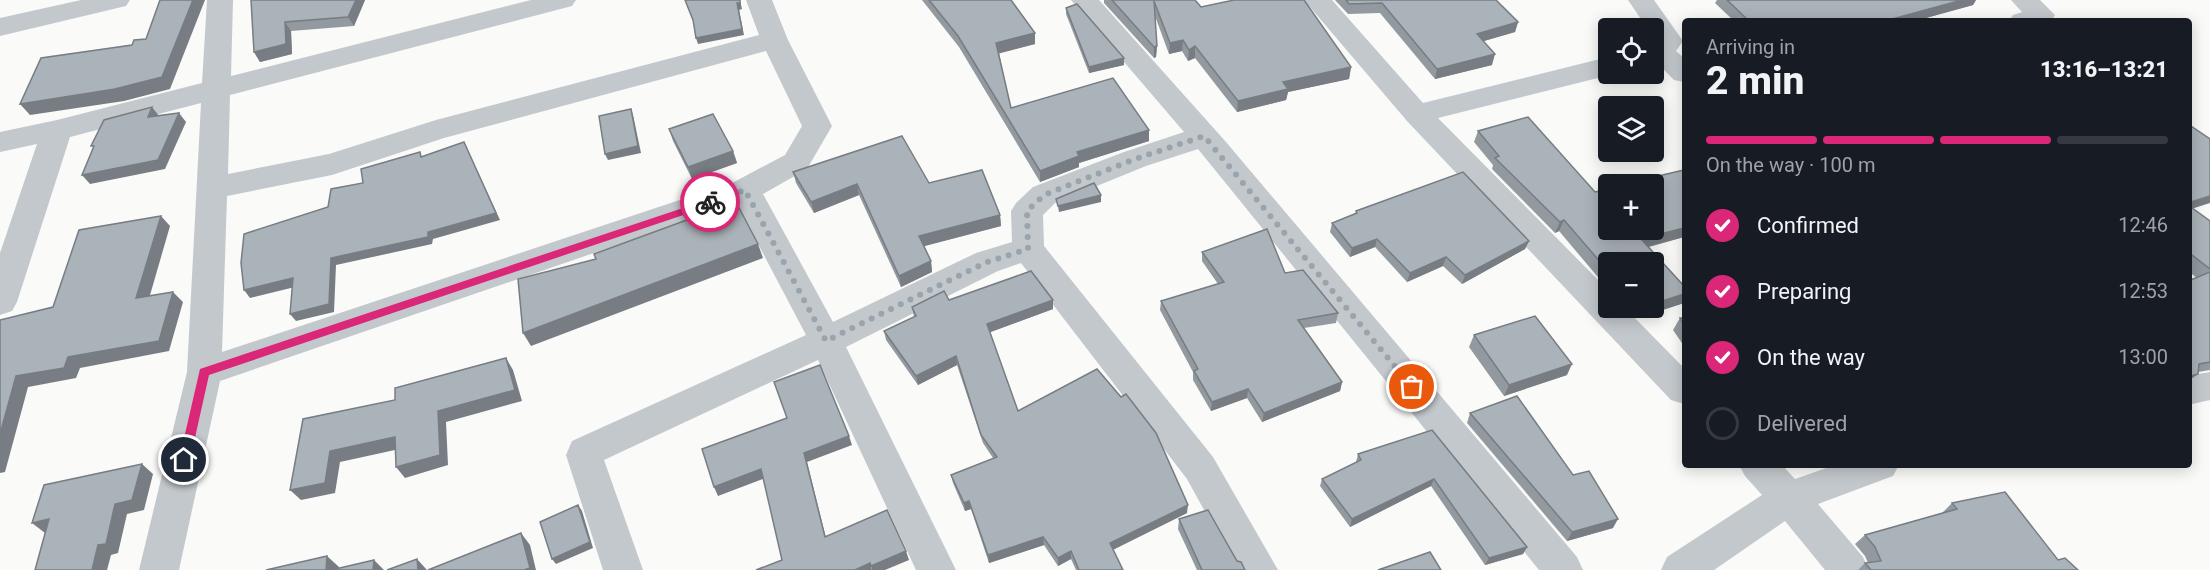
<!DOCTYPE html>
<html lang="en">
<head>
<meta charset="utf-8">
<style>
  body { margin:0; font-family:Roboto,sans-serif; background:#20242c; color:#f1f3f6; height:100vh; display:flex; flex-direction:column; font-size:22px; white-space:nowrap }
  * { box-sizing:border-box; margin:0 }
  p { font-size:20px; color:#9ea1a6 }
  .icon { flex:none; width:33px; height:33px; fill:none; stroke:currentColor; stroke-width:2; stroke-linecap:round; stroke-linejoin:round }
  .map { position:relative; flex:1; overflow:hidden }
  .drawer { position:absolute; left:1682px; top:18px; width:510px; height:450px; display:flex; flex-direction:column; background:#171b24; border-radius:6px; box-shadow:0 3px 15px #0003 }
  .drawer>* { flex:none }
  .buttons { position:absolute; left:1598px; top:18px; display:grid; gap:12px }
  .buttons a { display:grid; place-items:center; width:66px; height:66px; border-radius:6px; background:#171b24; box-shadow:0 3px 15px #0003; font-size:30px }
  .pin { position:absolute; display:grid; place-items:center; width:51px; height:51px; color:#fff; margin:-26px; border:3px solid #fff; border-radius:50%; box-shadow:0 2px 6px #0007 }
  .courier { position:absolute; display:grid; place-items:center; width:60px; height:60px; margin:-30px; border:4px solid #db2777; border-radius:50%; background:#fff; color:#222; box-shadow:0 2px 8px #0007 }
  .head em { font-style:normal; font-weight:800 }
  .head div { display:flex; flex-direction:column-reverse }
  .head { display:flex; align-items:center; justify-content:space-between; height:102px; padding:0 24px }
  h1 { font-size:39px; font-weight:800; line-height:45px }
  .bar { display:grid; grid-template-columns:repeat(4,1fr); gap:9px 6px; align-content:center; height:72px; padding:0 24px }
  .bar i { height:8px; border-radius:4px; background:#363941 }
  .bar .current { background:#db2777 }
  .bar p { grid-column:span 4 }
  ol { padding:0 24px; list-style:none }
  li { display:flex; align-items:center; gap:18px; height:66px }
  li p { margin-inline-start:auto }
  li .icon { padding:6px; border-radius:50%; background:#db2777; color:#fff; stroke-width:4 }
  li:last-child { color:#9ea1a6 }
  li i { width:33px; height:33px; border:3px solid #363941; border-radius:50% }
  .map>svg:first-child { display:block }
</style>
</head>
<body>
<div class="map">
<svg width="2210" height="570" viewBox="0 0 2210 570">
  <rect width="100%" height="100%" fill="#fafaf8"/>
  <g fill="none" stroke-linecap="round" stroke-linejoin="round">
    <g fill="#c3c8cc" fill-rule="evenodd">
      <polygon points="81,0 130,0 126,6 0,36 0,18"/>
      <path d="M207 0H233L231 76 531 0H576L572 6 230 95 228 174 329 154 436 120 759 35 746 0H772L788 40 832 126 807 169 763 194 833 322 976 253 1012 242 1011 211 1016 203 1033 187 1124 152 1184 132 1071 0H1099L1226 142 1577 557 1583 570H1539L1198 149 1146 166 1055 203 1043 215 1044 246 1213 457 1278 570H1237L1187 479 1021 263 998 271 846 347 956 570H916L818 360 604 460 643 570H603L566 455 572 441 806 335 737 204 220 381 179 570H139L187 372 201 103 70 137 17 302 12 311 0 315V253L37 144 0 152V132L57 120 202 83ZM766 51 802 126 785 155 734 182 222 352 227 196 332 175 444 138Z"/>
      <polygon points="1304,0 1332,0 1423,103 1608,57 1608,74 1614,74 1438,118 1608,290 1608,308 1625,308 1684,368 1684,404 1671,400 1407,121"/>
      <polygon points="1628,0 1654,0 1683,41 1676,51 1684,58 1684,82 1674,80 1656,62 1653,63 1655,41 1653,28 1647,28"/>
      <polygon points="2011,0 2040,0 2055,15 2051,21 2009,21 2013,15 2022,12"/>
      <polygon points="2210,372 2210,400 2188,405 2188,376"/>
      <polygon points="1739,465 1782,465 1795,479 1835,465 1899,465 1893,476 1818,504 1863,557 1869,570 1825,570 1785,521 1714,570 1661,570 1667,557 1762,495 1745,476"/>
    </g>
  </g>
  <g fill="#929a9f">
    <polygon points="251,0 365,0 354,26 291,31 292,54 260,62 254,52"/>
    <polygon points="922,0 1011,0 1035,44 999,53 1011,108 1149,130 1149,141 1079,163 1079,167 1040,182 959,47"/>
    <polygon points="1104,0 1195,0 1201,7 1351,67 1349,79 1288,92 1286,100 1237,112 1195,58 1188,61 1182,51 1169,54 1155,16 1157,46 1156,57 1154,58 1104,3"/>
    <polygon points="1335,0 1496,0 1518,22 1515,32 1483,41 1492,65 1435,79 1380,13 1348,14"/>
    <polygon points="1717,0 1976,0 1973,5 1915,21 1734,21 1715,3"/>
    <polygon points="1066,8 1124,58 1124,65 1089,73 1066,14"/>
    <polygon points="2188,124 2193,208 2210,221 2210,371 2210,370 2198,372 2197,278 2188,271"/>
    <polygon points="669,129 733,151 737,163 692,179 673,141"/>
    <polygon points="1478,131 1595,192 1684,170 1684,237 1649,247 1684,286 1684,303 1638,318 1628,308 1653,308 1608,262 1608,289 1559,231 1555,233 1492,169 1493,165 1474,142"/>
    <polygon points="793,172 929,183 1000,215 1001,226 924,246 931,261 932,272 901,287 859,195 814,213 796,183"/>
    <polygon points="1356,211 1529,241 1525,249 1462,284 1443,266 1407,282 1375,247 1350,257 1330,232 1332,223 1355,214"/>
    <polygon points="1202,252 1285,273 1338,313 1336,323 1304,328 1342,382 1340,391 1262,422 1247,398 1211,411 1193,380 1193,372 1160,310 1161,301 1218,284 1202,261"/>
    <polygon points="949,300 1053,300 1053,309 990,332 1018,411 1187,513 1113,550 1123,570 1076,570 1071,559 1058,566 1044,545 989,563 971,509 965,511 953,483 951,475 993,458 983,443 957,365 918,385 886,340 884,331 914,317 912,307"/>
    <polygon points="1680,318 1684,318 1684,346 1673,330"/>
    <polygon points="1474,335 1567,375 1504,396 1469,347"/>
    <polygon points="1470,413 1573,475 1613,528 1567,541 1467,423"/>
    <polygon points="1432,430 1527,547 1523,554 1485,565 1431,486 1350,527 1320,486 1322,479 1356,462 1358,454"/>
    <polygon points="1952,503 2058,560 2078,570 1858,570 1865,563 1868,563 1865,556 1855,544 1865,535 1942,513"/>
    <polygon points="1179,519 1237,561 1245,570 1197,570 1178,529"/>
  </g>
  <g fill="#777d82">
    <polygon points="193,0 205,0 170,89 124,101 30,115 20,104 115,89"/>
    <polygon points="356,0 365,0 354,26 348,17"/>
    <polygon points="740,0 742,9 739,10 744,35 698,44 696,38"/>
    <polygon points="1962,0 1976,0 1973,5 1915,21 1885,21"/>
    <polygon points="285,22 291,31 292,54 260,62 254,52"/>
    <polygon points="1518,22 1515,32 1474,44 1477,34"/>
    <polygon points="1035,33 1035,44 997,54 996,43"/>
    <polygon points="1183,40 1182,51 1169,54 1170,43"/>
    <polygon points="1157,46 1156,57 1154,58 1154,47"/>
    <polygon points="1195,46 1195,58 1188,61 1189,50"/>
    <polygon points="1495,54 1492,65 1435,79 1437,69"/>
    <polygon points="1124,58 1124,65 1089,73 1089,67"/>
    <polygon points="1351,67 1349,79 1288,92 1286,100 1237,112 1238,101 1283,82"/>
    <polygon points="152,107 159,116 148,117"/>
    <polygon points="631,109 633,115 641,153 608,160 605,154"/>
    <polygon points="179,113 186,122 165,169 90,184 82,175"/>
    <polygon points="1149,130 1149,141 1079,163 1079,167 1040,182 1040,171 1077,152"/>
    <polygon points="464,142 500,220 433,239 432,244 336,265 334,312 296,321 290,314 331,258 428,232"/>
    <polygon points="733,151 737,163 692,179 688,167"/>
    <polygon points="857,184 859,195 814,213 811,202"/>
    <polygon points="1101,195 1101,202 1059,212 1058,206"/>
    <polygon points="2210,196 2210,203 2188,210 2188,203"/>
    <polygon points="1000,215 1001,226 921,247 919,236"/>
    <polygon points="161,216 170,226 146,309 136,298"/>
    <polygon points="1564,220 1559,231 1555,233 1560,222"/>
    <polygon points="1684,228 1684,237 1636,250 1641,239"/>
    <polygon points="1377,239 1375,247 1350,257 1352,248"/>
    <polygon points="1529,241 1525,249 1462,284 1465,275"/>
    <polygon points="758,244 763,258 531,346 523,333"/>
    <polygon points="1446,257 1443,266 1407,282 1410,273"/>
    <polygon points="931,261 932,272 901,287 899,276"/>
    <polygon points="293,278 299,286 250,298 244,290"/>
    <polygon points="173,292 183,302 169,351 80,368 76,378 28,387 5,472 0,473 0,434 16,376 68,357"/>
    <polygon points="1684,294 1684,303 1638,318 1644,308 1653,308 1653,304"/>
    <polygon points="1053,300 1053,309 988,333 987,324"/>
    <polygon points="956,356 957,365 918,385 916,376"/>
    <polygon points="506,358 513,370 522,401 446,422 448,465 405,478 396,467 438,411"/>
    <polygon points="1572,364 1567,375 1504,396 1509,385"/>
    <polygon points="2198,374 2188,381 2188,377"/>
    <polygon points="1342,382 1340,391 1262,422 1264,413"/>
    <polygon points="1248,389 1247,398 1211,411 1212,402"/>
    <polygon points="849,436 852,445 807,462 828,546 825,537 804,453"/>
    <polygon points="395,437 404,448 340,462 335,493 301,500 290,490 330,451"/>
    <polygon points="142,464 153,474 144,510 127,514 118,553 111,555 107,570 92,570 98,545 115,504"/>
    <polygon points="761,469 765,478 718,496 714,487"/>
    <polygon points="1434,479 1431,486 1350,527 1352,519"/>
    <polygon points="969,501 971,509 965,511 964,503"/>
    <polygon points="578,505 582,511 593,548 556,564 552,559"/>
    <polygon points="1188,505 1187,513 1110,551 1110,543"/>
    <polygon points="49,519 45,533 32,523"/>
    <polygon points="1618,519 1613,528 1567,541 1572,532"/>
    <polygon points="521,533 530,545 536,570 524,570"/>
    <polygon points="1043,537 1044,545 989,563 988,555"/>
    <polygon points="1527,547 1523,554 1485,565 1489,558"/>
    <polygon points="906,551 909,560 885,570 872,570 871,566"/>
    <polygon points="1071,551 1071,559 1058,566 1058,558"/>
    <polygon points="327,556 339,567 339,570 326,570"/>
    <polygon points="417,559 427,570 418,570"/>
    <polygon points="374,560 384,570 373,570"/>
    <polygon points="870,563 872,570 855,570"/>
  </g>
  <g fill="#aab3b9" stroke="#777d82" stroke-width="1.5">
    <polygon points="160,0 193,0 162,77 115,89 20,104 41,58 132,45 134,40 146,39"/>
    <polygon points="251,0 356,0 348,17 285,22 286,44 254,52"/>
    <polygon points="685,0 740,0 740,3 737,3 742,29 696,38 693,20"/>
    <polygon points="929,0 1011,0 1035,33 996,43 1011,108 1113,78 1149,130 1077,152 1079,156 1040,171 958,36"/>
    <polygon points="1112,0 1195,0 1201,7 1234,0 1304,0 1351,67 1283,82 1288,89 1238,101 1195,46 1189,50 1183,40 1170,43 1154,1 1157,46 1154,47"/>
    <polygon points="1346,0 1496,0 1518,22 1477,34 1495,54 1437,69 1382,3 1349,4"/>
    <polygon points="1727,0 1962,0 1885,21 1749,21"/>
    <polygon points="1077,4 1124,58 1089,67 1066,8"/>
    <polygon points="152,107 148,117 179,113 158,160 82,175 94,146 91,146 104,120"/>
    <polygon points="631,109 638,146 605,154 599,116"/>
    <polygon points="713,114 733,151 688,167 669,129"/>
    <polygon points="1528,117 1595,192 1608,189 1608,230 1653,230 1653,184 1624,184 1684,170 1684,228 1641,239 1684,286 1684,294 1653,304 1653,262 1608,262 1608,271 1564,220 1560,222 1495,158 1499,156 1478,131"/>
    <polygon points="2188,124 2210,139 2210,196 2188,203"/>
    <polygon points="902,136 929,183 982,170 1000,215 919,236 931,261 899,276 857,184 811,202 793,172"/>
    <polygon points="464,142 496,213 428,232 428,237 331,258 329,304 290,314 293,278 244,290 241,263 244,234 328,207 331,189 363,183 361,169 420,152 421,157"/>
    <polygon points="1463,172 1529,241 1465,275 1446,257 1410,273 1377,239 1352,248 1332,223 1357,213 1356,211"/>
    <polygon points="1094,183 1101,195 1058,206 1056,199"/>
    <polygon points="736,202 758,244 523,333 518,279 596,259 594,254"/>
    <polygon points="2188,205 2210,221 2210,269 2188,252"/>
    <polygon points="161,216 136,298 173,292 159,341 68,357 64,368 16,376 0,434 0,320 53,307 79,230"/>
    <polygon points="1267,229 1285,273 1303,270 1338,313 1298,320 1342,382 1264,413 1248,389 1212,402 1194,371 1198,369 1161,301 1224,282 1202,252"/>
    <polygon points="1031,271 1053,300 987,324 1018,411 1097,369 1121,397 1126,394 1156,433 1188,505 1110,543 1123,570 1079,570 1071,551 1058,558 1043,537 988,555 969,501 964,503 951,475 997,457 981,435 956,356 916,376 884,331 916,316 912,307 944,291 949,300"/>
    <polygon points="2210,272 2210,362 2199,364 2198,374 2188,377 2188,281"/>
    <polygon points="1535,316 1572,364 1509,385 1474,335"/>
    <polygon points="1680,318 1684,318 1684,325"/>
    <polygon points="506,358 515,390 438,411 440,455 396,467 395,437 330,451 325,483 290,490 303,419 395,400 395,388"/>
    <polygon points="820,365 849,436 804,453 825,537 887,510 906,551 871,566 870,563 855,570 756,570 782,560 761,469 714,487 702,449 787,418 774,382"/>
    <polygon points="1517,396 1573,475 1589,471 1618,519 1572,532 1470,413"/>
    <polygon points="1432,430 1527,547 1489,558 1434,479 1352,519 1322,479 1361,460 1358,454"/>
    <polygon points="142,464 132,500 115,504 106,544 98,545 92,570 35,570 49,519 32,523 44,485"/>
    <polygon points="2005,492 2058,560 2065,558 2078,570 1871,570 1865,563 1881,561 1875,547 1865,535 1957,509 1952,503"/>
    <polygon points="578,505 590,542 552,559 540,522"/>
    <polygon points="1208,510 1237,561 1241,562 1245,570 1202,570 1179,519"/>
    <polygon points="521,533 530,568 524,570 428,570"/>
    <polygon points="1430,552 1441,570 1378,570"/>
    <polygon points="327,556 326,570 266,570"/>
    <polygon points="417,559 418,570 387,570"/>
    <polygon points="374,560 373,570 331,570"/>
  </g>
  <polygon fill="#db2777" points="710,199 715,202 713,205 209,375 190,460 188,463 180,463 179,460 200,369"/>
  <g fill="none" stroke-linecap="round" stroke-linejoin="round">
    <polyline stroke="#99a4ac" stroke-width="6" stroke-dasharray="0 10.8" points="710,202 745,190 826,341 987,262 1028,249 1027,211 1044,195 1135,159 1204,136 1412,387"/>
  </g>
</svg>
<div class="buttons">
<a><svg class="icon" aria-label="locate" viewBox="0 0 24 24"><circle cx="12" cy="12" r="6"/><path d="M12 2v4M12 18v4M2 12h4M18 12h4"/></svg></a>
<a><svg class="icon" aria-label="layers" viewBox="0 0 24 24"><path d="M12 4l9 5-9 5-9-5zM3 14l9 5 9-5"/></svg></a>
<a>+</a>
<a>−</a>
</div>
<div class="pin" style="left:1412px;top:387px;background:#ea580c"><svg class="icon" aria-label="bag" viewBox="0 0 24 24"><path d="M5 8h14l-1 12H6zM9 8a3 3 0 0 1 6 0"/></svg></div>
<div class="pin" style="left:184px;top:460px;background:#1f2937"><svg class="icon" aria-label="home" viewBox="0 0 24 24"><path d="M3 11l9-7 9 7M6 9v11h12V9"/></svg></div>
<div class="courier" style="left:710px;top:202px"><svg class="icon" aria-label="bike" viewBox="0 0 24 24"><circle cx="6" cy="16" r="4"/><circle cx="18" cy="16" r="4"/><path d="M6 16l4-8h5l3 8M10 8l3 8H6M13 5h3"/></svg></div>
<section class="drawer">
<div class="head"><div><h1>2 min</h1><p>Arriving in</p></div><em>13:16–13:21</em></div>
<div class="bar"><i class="current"></i><i class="current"></i><i class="current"></i><i></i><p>On the way · 100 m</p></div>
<ol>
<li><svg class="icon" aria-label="check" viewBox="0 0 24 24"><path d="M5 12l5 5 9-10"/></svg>Confirmed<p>12:46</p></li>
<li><svg class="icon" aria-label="check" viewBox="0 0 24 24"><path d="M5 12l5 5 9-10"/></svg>Preparing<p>12:53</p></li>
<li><svg class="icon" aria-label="check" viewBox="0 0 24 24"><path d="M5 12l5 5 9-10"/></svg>On the way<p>13:00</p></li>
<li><i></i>Delivered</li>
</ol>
</section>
</div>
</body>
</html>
